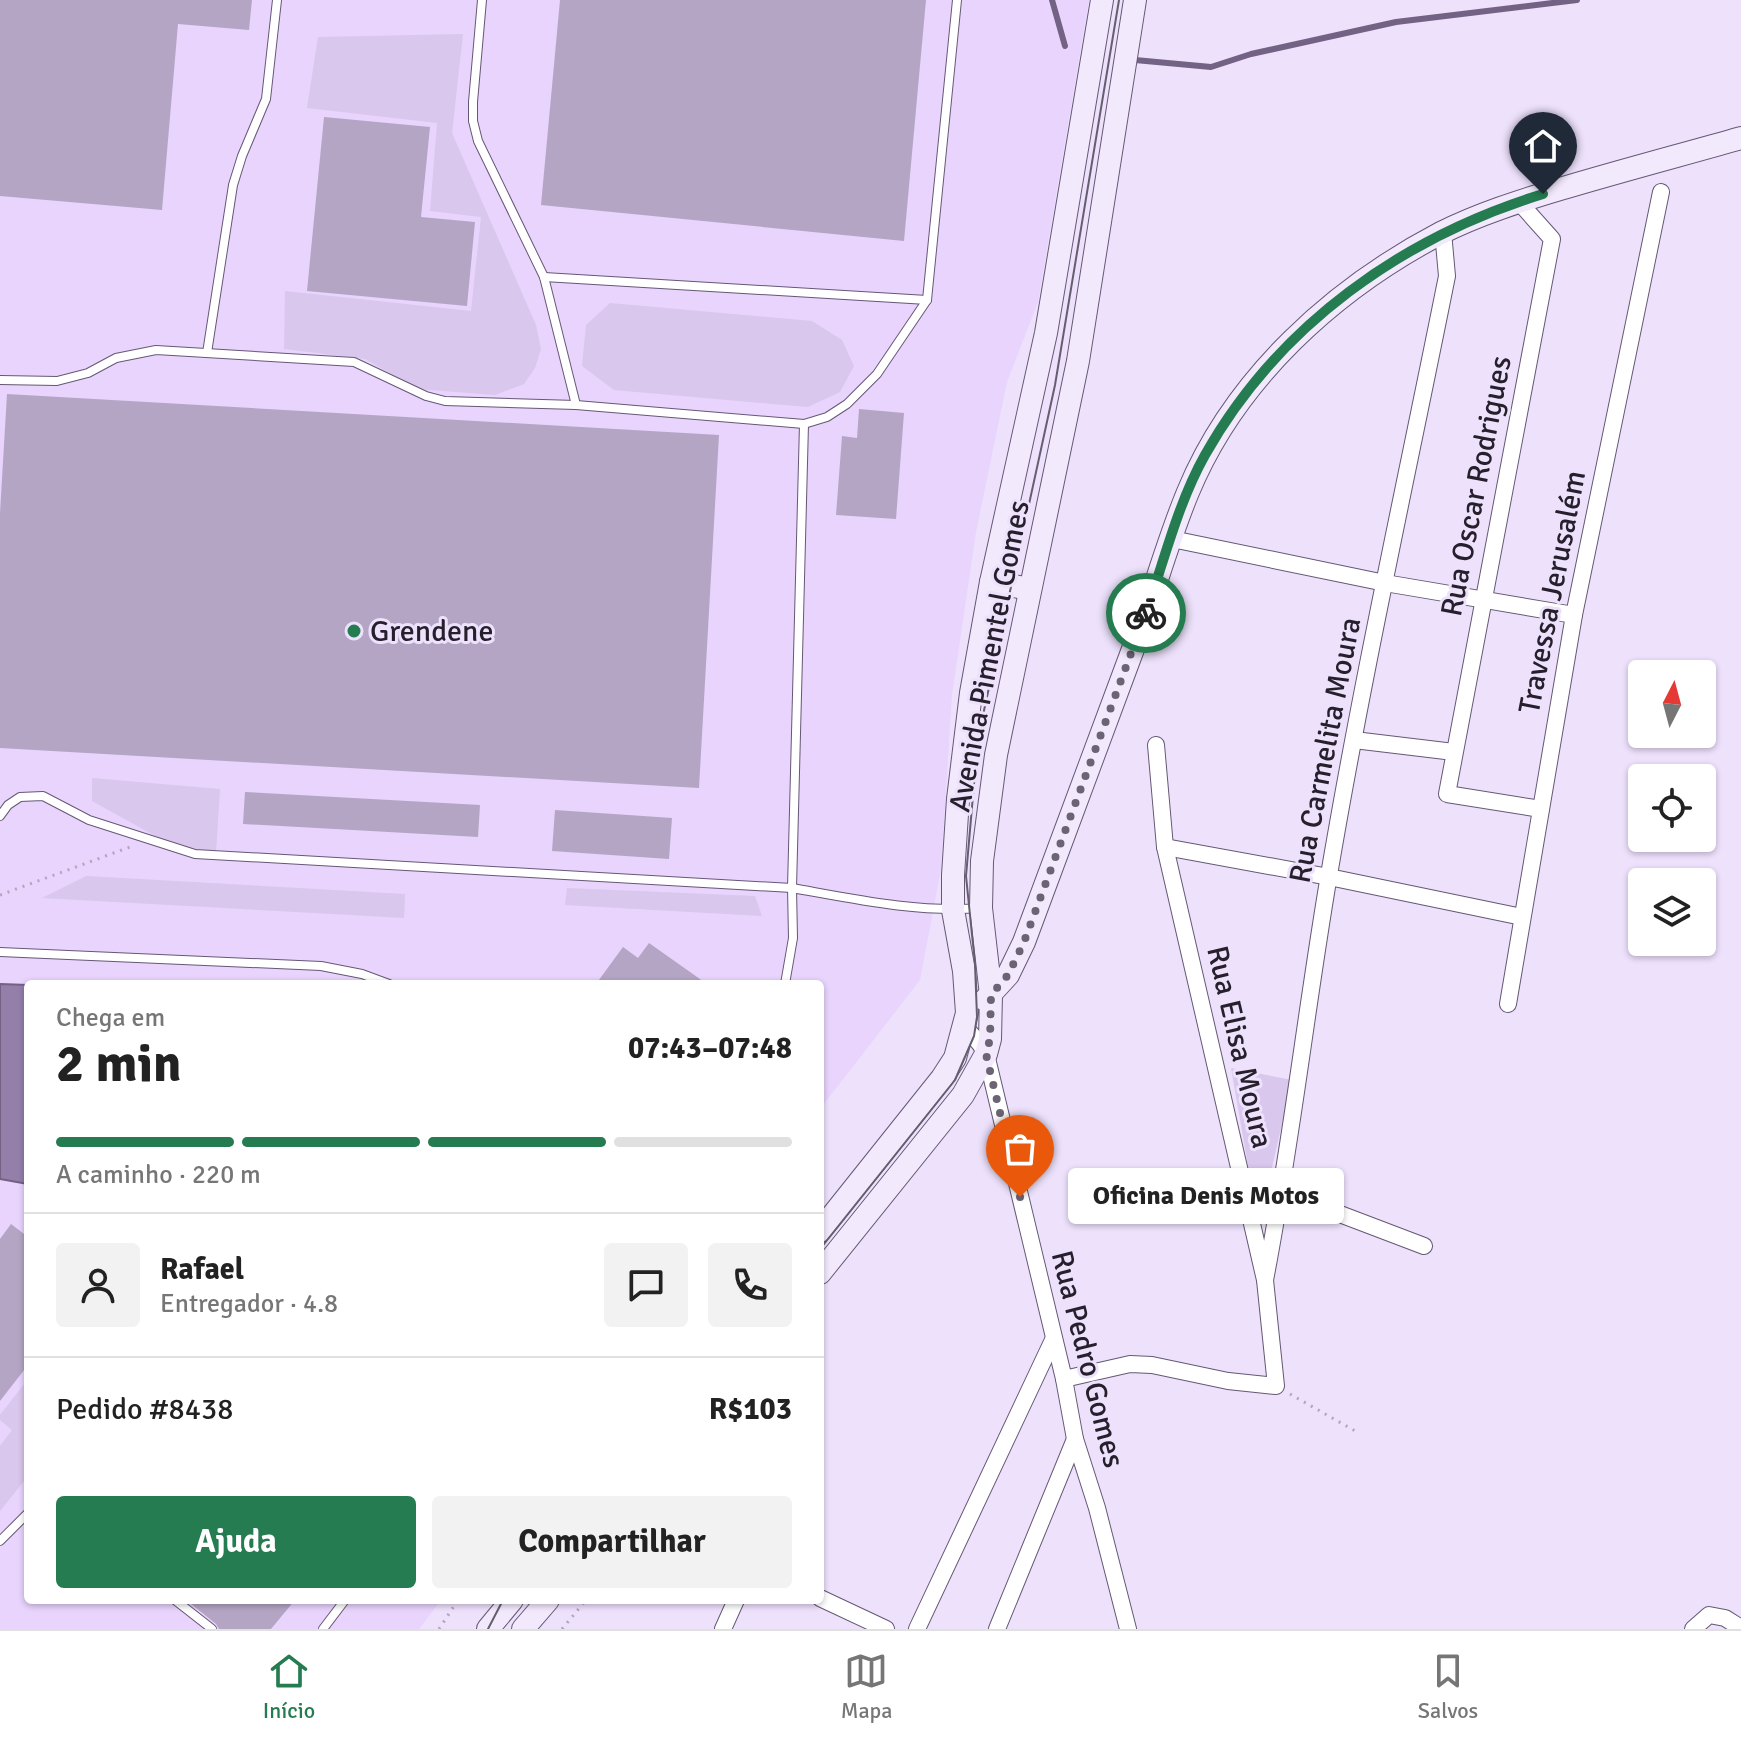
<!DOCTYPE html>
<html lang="pt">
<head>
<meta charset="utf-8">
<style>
  body { margin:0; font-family:Signika,sans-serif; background:#f2f2f2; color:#222; height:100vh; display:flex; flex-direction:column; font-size:30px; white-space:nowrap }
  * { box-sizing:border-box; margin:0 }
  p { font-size:26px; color:#767676 }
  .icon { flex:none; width:44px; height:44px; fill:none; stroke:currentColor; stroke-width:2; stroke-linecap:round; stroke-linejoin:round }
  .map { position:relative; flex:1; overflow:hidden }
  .drawer { position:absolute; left:24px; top:980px; width:800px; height:624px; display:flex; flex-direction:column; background:#fff; border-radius:8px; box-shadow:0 2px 6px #0004 }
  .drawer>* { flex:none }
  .needle { width:52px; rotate:6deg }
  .tools { position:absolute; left:1628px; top:660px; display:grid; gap:16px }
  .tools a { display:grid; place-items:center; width:88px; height:88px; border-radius:8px; background:#fff; box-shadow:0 2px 6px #0004; font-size:40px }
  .pin { position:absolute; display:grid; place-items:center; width:68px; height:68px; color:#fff; margin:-82px -34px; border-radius:50% 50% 50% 0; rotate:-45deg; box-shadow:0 0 8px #0007 }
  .pin .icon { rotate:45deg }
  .courier { position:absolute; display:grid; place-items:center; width:80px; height:80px; margin:-40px; border:6px solid #257c50; border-radius:50%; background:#fff; color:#222; box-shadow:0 2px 10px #0007 }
  .bubble { position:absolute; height:56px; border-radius:8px; background:#fff; box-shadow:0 2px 6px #0004; font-size:26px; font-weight:800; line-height:56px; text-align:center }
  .summary em { font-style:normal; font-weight:800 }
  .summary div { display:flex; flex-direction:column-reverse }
  .summary { display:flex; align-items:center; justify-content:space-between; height:136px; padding:0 32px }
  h1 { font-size:52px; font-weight:800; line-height:60px }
  .bar { display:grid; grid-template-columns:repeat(4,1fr); gap:12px 8px; align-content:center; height:96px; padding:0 32px }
  .bar i { height:10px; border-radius:6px; background:#e0e0e0 }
  .bar .selected { background:#257c50 }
  .bar p { grid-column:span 4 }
  .line { display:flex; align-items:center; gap:20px; padding:0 32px; border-top:2px solid #e0e0e0 }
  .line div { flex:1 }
  .round { display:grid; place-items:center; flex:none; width:84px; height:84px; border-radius:8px; background:#f2f2f2 }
  .button { display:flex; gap:16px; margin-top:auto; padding:16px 32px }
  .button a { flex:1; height:92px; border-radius:8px; background:#257c50; color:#fff; font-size:32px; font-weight:800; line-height:92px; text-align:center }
  .button a+a { background:#f2f2f2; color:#222 }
  .tabs { display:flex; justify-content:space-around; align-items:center; height:112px; border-top:2px solid #e0e0e0; background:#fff; font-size:22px; color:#767676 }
  .tabs a { display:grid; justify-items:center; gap:4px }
  .tabs .selected { color:#257c50 }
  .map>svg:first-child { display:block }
</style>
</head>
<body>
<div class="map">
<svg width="1741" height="1629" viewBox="0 0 1741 1629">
  <rect width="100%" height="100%" fill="#ede1fc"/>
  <polygon fill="#e8d4fd" points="0,0 1089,0 1038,302 1007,382 976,532 952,695 941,869 920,980 820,1109 820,984 28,984 28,1600 441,1600 419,1629 0,1629"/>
  <g fill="#d9c7ed">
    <polygon points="463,34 452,133 536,325 541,349 535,368 524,384 495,395 417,389 365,359 284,349 285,291 471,311 481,217 430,211 437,123 307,108 318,37"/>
    <polygon points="610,303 812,321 842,340 854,366 840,392 808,407 614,390 582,366 586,325"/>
    <polygon points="92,778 220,789 216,853 177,848 92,801"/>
    <polygon points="86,876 405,894 404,918 42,898"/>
    <polygon points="567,888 755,896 762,916 565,905"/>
    <polygon points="1231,1068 1292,1080 1263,1207 1254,1200"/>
    <polygon points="25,1383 28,1386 28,1476 0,1511 0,1446 12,1430 0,1420 0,1415"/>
  </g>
  <polygon fill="#947faa" stroke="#736284" stroke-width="2" points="0,984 28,985 28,1184 0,1179"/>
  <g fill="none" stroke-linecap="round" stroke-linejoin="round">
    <g stroke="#736284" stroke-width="6">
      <polyline points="1052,0 1065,46"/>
      <polyline points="1135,60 1211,67 1251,54 1396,22 1577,0"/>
    </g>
  </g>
  <g fill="#b4a5c5">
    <polygon points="0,0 252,0 249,30 178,24 162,210 0,196"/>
    <polygon points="560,0 926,0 904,241 541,205"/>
    <polygon points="324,117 430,127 421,217 475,222 467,306 307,291"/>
    <polygon points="7,394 719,435 699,788 0,748 0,513"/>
    <polygon points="859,409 904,413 896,519 836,515 842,436 857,438"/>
    <polygon points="245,792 480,805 478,837 243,824"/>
    <polygon points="555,810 672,818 669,859 552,851"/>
    <polygon points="649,943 707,984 596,984 623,947 638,958"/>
    <polygon points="11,1224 28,1237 28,1365 0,1401 0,1239"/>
    <polygon points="186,1600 295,1600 271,1629 219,1629 216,1624"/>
  </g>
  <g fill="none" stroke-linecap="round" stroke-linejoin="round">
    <g stroke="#655874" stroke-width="10">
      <g id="lane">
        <polyline points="482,0 473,102 473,121 478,141 544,277 576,405"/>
        <polyline points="544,277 927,300"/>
        <polyline points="207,353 233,185 242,156 266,99 277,0"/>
        <polyline points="0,380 57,381 88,373 116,358 156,350 354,362 426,396 445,401 576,405 804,424 827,417 847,404 877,374 927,300 957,0"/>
        <polyline points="0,816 8,805 20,797 43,796 89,820 195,854 792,888 804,424"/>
        <polyline points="0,952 321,966 362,974 389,984"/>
        <path d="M785 984 793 938 792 888C854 899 918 913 981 908"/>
        <polyline points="0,1541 28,1513"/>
        <polyline points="175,1600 212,1629"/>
        <polyline points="323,1629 345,1600"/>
      </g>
    </g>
    <g stroke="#655874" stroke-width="18">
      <g id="street">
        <polyline points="1519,202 1552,239 1447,794 1541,809"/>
        <polyline points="1172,539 1385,583 1574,615"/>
        <polyline points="1354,740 1454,752"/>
        <polyline points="1165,847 1329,877 1522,917"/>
        <polyline points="1508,1004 1574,615 1661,192"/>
        <polyline points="965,1027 980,1044 986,1054 1064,1379 1075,1439 1097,1508 1128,1629"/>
        <polyline points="1282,1192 1424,1246"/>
        <path d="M1265 1280C1291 1146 1306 1010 1329 875 1363 674 1407 476 1447 276L1443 232"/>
        <polyline points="1064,1379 1130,1364 1152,1365 1228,1381 1276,1386 1265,1280 1165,847 1156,745"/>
        <polyline points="820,1598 886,1629"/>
        <polyline points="723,1629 736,1600"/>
        <polyline points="917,1629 1053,1340"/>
        <polyline points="997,1629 1075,1439"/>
        <polyline points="1693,1629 1709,1615 1725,1618 1741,1628"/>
      </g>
    </g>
    <g stroke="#655874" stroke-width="24">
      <g id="secondary">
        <polyline points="991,582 1030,589"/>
        <path d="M985 1000 1008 975 1024 942C1061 841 1099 741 1136 641 1154 592 1168 540 1188 492 1235 378 1334 289 1441 233 1479 214 1520 201 1560 189 1620 171 1681 155 1741 138"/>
        <polyline points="820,1231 942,1078 955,1058 967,1013 964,971 953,910 953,875 958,799 971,693 991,582 1046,333 1102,0"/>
        <polyline points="820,1273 963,1095 986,1054 990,1039 991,995 981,908 982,861 996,755 1078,361 1135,0"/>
        <polyline points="488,1629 512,1600"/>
        <polyline points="523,1629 548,1600"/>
      </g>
    </g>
    <g stroke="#b1a7bd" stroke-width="3" stroke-dasharray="2 6" stroke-linecap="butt">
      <polyline points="0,895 130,847"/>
      <polyline points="1290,1394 1357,1432"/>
      <polyline points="439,1629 458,1600"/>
      <polyline points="562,1629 586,1600"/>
    </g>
    <use href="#lane" stroke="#fff" stroke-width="8"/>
    <use href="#street" stroke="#fff" stroke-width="16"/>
    <use href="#secondary" stroke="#f3e9fd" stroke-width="22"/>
    <g stroke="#655e6e" stroke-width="2">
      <polyline points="820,1249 955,1080 974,1036 977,1017 975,964 966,876 978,738 1055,385 1119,0"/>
      <polyline points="488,1629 503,1600"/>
    </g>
  </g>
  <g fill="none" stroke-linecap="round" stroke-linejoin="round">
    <polyline stroke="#6c6475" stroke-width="8" stroke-dasharray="0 14.4" points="1020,1197 986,1054 990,1039 991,995 1008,975 1024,942 1146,613"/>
    <path stroke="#257c50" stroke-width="10" d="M1146 613C1164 561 1178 503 1205 455 1278 325 1403 237 1543 194"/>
  </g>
  <circle fill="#257c50" stroke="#ede1fc" stroke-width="3" cx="354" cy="631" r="8"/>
  <g text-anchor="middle" stroke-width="6" stroke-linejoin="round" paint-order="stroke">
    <g font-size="30" fill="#26202c" stroke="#ede1fc">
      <text transform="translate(1476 486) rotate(-79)" y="10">Rua Oscar Rodrigues</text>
      <text transform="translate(1552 592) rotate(-79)" y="10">Travessa Jerusalém</text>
      <text transform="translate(989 656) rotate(-79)" y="10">Avenida Pimentel Gomes</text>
      <text transform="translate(1325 750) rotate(-79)" y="10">Rua Carmelita Moura</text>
      <text transform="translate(1240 1047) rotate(77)" y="10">Rua Elisa Moura</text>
      <text transform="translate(1088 1359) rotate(76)" y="10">Rua Pedro Gomes</text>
    </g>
    <g font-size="30" fill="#26202c" stroke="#ede1fc" text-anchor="start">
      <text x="370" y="641">Grendene</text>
    </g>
  </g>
</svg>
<div class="tools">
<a><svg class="needle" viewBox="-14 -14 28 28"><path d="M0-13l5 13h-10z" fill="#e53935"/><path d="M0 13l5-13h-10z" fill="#767676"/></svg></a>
<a><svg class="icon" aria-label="locate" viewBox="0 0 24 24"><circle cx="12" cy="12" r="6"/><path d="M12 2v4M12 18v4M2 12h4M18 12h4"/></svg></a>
<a><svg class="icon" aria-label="layers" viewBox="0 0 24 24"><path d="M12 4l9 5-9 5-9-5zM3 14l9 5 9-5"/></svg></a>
</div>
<div class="pin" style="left:1020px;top:1197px;background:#ea580c"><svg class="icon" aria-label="bag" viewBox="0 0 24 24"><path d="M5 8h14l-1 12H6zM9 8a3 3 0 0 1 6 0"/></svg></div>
<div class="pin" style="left:1543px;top:194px;background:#1f2937"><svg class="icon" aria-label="home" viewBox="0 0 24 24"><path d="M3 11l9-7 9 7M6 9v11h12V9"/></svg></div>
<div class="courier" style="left:1146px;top:613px"><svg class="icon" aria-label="bike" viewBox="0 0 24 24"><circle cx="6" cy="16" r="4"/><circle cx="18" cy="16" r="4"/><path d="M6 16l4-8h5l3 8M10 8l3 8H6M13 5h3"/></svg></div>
<div class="bubble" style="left:1068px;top:1168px;width:276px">Oficina Denis Motos</div>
<section class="drawer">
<div class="summary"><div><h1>2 min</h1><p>Chega em</p></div><em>07:43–07:48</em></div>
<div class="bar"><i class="selected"></i><i class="selected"></i><i class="selected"></i><i></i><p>A caminho · 220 m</p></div>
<div class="line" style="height:144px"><a class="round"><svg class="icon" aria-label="person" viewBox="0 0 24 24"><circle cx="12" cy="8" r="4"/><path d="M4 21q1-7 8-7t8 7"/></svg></a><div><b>Rafael</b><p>Entregador · 4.8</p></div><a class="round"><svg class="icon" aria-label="chat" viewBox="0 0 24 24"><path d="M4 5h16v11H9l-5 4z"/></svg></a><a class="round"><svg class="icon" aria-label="phone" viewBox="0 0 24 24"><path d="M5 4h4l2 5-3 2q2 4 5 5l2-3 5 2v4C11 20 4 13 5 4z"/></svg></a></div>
<div class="line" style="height:104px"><div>Pedido #8438</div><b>R$103</b></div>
<div class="button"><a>Ajuda</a><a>Compartilhar</a></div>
</section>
</div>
<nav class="tabs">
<a class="selected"><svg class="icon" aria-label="home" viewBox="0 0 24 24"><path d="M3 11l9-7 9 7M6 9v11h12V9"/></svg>Início</a>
<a><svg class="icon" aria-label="map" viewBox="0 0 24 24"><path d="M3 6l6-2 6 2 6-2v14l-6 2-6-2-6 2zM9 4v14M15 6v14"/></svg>Mapa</a>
<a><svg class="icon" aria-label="saved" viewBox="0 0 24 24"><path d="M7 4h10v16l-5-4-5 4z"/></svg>Salvos</a>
</nav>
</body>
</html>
